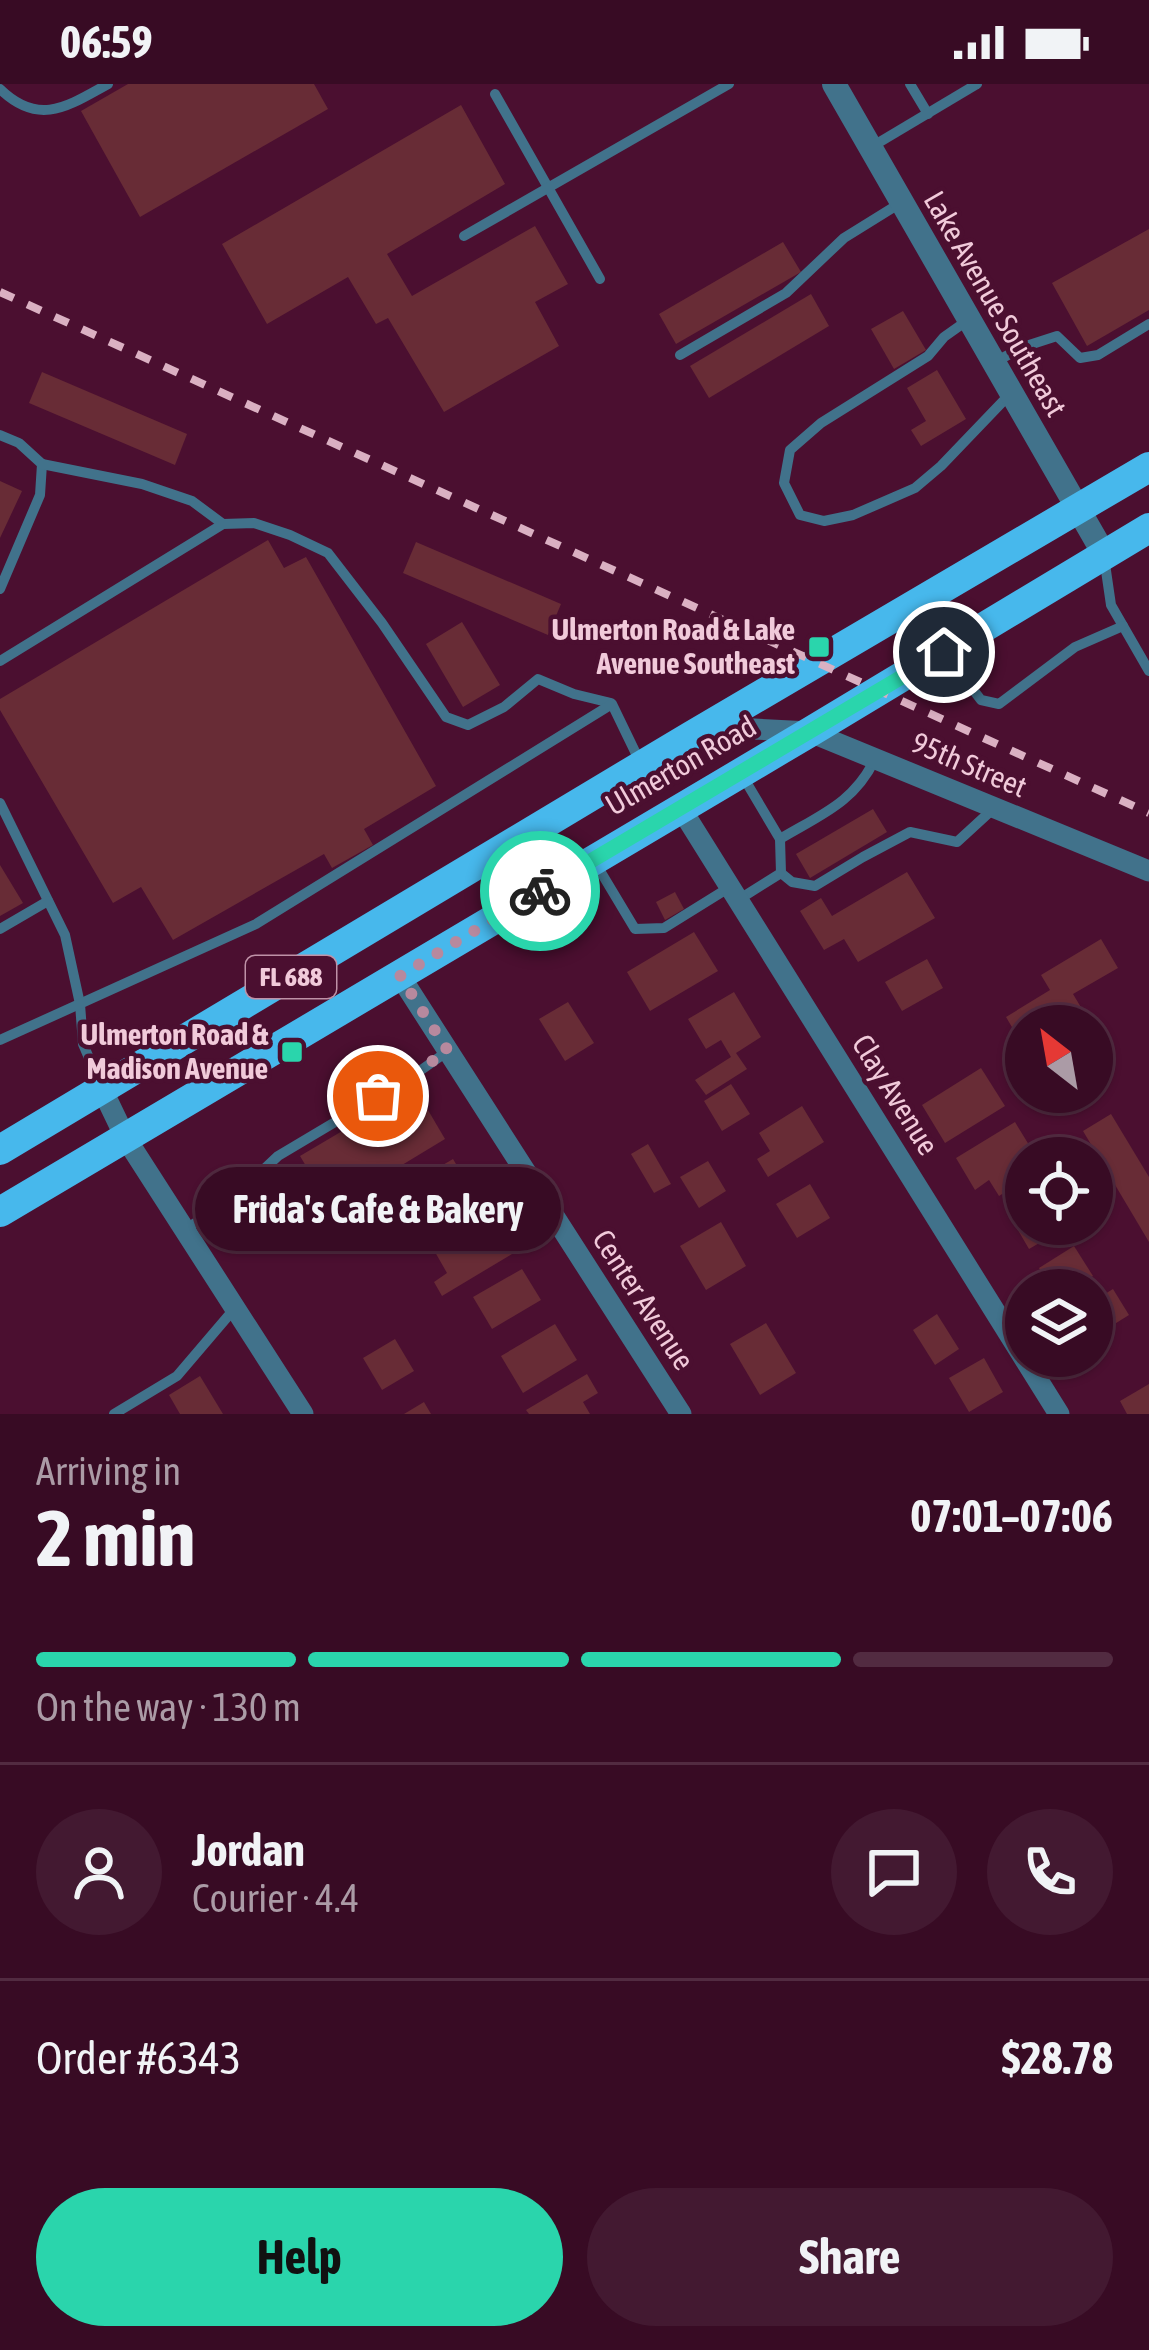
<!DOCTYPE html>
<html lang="en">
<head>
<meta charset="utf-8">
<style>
  body { margin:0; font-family:"Asap Condensed",sans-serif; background:#431931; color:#f1f3f6; height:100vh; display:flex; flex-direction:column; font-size:45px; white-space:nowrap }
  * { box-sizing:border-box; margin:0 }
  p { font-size:39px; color:#ab9ba6 }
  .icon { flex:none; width:66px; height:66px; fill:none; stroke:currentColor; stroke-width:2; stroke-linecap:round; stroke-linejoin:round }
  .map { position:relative; height:1330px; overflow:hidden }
  .details { display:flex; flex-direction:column; background:#380b24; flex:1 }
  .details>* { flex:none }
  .needle { width:78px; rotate:329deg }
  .buttons { position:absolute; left:1005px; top:921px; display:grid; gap:24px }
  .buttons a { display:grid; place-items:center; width:108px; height:108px; border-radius:50%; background:#380b24; box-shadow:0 3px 9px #0004,0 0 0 3px #522b41; font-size:60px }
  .pin { position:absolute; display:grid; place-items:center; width:102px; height:102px; color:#fff; margin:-51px; border:6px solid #fff; border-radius:50%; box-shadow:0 3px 12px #0007 }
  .courier { position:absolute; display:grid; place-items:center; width:120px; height:120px; margin:-60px; border:9px solid #2ad5ac; border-radius:50%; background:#fff; color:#222; box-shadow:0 3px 15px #0007 }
  .bubble { position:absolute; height:84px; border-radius:42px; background:#380b24; box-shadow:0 3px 9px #0004,0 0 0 3px #522b41; font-size:39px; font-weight:700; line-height:84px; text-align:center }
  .overview em { font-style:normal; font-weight:700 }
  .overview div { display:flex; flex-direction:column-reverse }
  .overview { display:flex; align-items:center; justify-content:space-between; height:204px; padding:0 36px }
  h1 { font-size:78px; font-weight:700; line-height:90px }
  .bar { display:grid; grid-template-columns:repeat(4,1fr); gap:18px 12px; align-content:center; height:144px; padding:0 36px }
  .bar i { height:15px; border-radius:9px; background:#522b41 }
  .bar .current { background:#2ad5ac }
  .bar p { grid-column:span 4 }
  .line { display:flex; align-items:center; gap:30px; padding:0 36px; border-top:3px solid #522b41 }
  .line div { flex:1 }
  .round { display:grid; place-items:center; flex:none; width:126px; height:126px; border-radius:63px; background:#431931 }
  .cta { display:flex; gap:24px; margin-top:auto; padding:24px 36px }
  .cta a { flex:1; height:138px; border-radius:72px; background:#2ad5ac; color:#111; font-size:48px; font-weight:700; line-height:138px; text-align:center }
  .cta a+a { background:#431931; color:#f1f3f6 }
  .status { display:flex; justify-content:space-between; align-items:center; height:84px; padding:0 60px; background:#380b24; direction:ltr }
  .status svg { height:33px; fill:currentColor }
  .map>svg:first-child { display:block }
</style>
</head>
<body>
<div class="status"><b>06:59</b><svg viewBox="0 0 49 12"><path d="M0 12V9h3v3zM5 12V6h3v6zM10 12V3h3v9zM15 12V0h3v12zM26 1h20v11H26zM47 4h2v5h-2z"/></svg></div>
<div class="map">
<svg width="1149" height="1330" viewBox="0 0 1149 1330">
  <rect width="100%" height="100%" fill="#4b0f30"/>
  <g fill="#682c36">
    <polygon points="128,0 314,0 328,25 140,133 81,27"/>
    <polygon points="461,21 505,100 387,170 412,212 535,142 568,200 535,218 559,262 444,328 388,234 376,240 348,193 267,240 222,160"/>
    <polygon points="1149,145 1149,226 1087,262 1052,199"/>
    <polygon points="783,158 801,188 676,260 659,230"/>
    <polygon points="811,210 829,242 709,314 690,282"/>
    <polygon points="903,227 926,266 894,285 871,245"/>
    <polygon points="937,286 966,335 921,362 911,346 926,337 907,304"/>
    <polygon points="42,288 187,350 175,381 29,319"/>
    <polygon points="0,397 22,407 0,454"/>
    <polygon points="268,456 284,484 306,473 436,702 364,745 373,761 332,784 324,770 173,856 141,803 113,819 0,626 0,615"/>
    <polygon points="416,458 561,520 548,551 403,489"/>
    <polygon points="462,538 500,601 463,623 426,560"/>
    <polygon points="873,725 887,748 810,794 796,770"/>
    <polygon points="0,781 23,819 0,832"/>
    <polygon points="907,788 935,834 858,878 844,855 824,866 800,827 821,814 832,832"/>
    <polygon points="675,808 684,825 665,836 656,818"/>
    <polygon points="694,848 718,887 650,927 627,888"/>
    <polygon points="1101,855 1118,884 1073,910 1091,940 1087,942 1026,942 1026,967 1006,933 1050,906 1041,891"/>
    <polygon points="927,875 943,904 902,927 885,898"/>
    <polygon points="734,908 761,953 736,969 747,985 706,1011 695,996 731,973 721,956 706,965 688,935"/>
    <polygon points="568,918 594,959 565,977 539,935"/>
    <polygon points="981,984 1005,1022 945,1059 922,1021"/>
    <polygon points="731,1000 750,1030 722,1047 704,1017"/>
    <polygon points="415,1004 445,1055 331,1124 300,1072"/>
    <polygon points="802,1022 824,1058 768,1093 757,1075 770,1067 759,1049"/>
    <polygon points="1111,1030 1149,1093 1149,1158 1083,1047"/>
    <polygon points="1015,1038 1037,1074 1026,1074 1026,1095 999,1112 989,1096 975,1106 956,1074"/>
    <polygon points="648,1060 671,1100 654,1109 631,1070"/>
    <polygon points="453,1075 478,1117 427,1147 402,1105"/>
    <polygon points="708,1077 726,1107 699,1124 680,1093"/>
    <polygon points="810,1100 830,1134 797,1154 776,1120"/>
    <polygon points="1026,1112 1026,1140 1072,1140 1029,1165 1005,1124"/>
    <polygon points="486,1128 512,1170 442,1212 434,1198 447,1189 431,1161"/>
    <polygon points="721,1138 746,1182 706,1206 680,1162"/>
    <polygon points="1074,1162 1093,1192 1070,1206 1052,1206 1039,1184"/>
    <polygon points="522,1185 541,1216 492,1245 473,1213"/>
    <polygon points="1113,1205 1129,1231 1092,1254 1092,1218"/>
    <polygon points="937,1230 959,1265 935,1281 913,1246"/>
    <polygon points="766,1239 796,1289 760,1311 730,1260"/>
    <polygon points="555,1240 577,1276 523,1309 501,1272"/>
    <polygon points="395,1255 414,1287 382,1306 363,1274"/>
    <polygon points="984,1274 1003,1308 969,1328 949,1294"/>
    <polygon points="587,1290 598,1309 583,1318 590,1330 529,1330 526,1326"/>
    <polygon points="200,1292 223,1330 180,1330 169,1311"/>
    <polygon points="1149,1300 1149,1330 1127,1330 1120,1317"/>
    <polygon points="424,1318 431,1330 404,1330"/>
  </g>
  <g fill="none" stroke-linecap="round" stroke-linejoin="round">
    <g stroke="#41728b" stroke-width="10">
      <polyline points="910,0 928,30"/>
      <path d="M0 5C39 43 68 22 108 0"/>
      <polyline points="495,10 600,195"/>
      <polyline points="873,62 977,0"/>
      <polyline points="464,152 729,0"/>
      <polyline points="968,236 944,253 928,272 821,339 790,366 784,399 800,431 824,437 853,431 915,404 941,382 1010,310"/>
      <polyline points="680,271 786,209 844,154 902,118"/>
      <polyline points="995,278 1023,263 1057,252 1080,274 1098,271 1149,240"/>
      <polyline points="0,351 19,359 42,380 40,411 0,505"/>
      <polyline points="42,380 142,400 192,417 223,440"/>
      <polyline points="1104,473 1111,521 1149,587"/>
      <polyline points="946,570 981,616 999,620 1075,563 1123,542"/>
      <polyline points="0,577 223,440 254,439 290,451 328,469 382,539 446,633 468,641 504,623 538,595 574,610 611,619"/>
      <polyline points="0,719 65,851 80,920 83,960 101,1002"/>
      <path d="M780 755C820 731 854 719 875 675"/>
      <polyline points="596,780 635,845 664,844 730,803"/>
      <polyline points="781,789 792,798 815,802 863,773 910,748 957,758 993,725"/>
      <polyline points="738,816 781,789 780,755 742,691"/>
      <polyline points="0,845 48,817"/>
      <polyline points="0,956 256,840 612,620 641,680"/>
      <polyline points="185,1146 242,1106 278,1072 414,991 448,967"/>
      <polyline points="114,1330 177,1292 235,1224"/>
    </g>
    <g stroke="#41728b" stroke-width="21">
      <polyline points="698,652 754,645 810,648 1149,787"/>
      <polyline points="680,723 1059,1330"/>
      <polyline points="400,892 681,1330"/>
      <polyline points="102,1005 125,1053 303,1330"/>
    </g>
    <polyline stroke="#41728b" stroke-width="24" points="834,0 1104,470"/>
    <g stroke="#47b8ec" stroke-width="30">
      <polyline points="0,1066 691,652 1149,383"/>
      <polyline points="0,1128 810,648 1149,444"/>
    </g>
    <polyline stroke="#dab0c2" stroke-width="8" stroke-dasharray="15 15" stroke-linecap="butt" points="0,208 1149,729"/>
  </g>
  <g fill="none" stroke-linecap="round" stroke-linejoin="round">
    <polyline stroke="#b7899e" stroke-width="12" stroke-dasharray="0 21.6" points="378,1012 448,967 400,892 540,807"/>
    <polyline stroke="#2ad5ac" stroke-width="15" points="540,807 944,568"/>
  </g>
  <g fill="#2ad5ac" stroke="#4b0f30" stroke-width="4.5">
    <rect x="807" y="551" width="24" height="24" rx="6"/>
    <rect x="280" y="956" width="24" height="24" rx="6"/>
  </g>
  <g text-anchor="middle" stroke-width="9" stroke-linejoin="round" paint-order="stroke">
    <rect fill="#4b0f30" stroke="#bf92a7" stroke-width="3" x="246" y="872" width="90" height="42" rx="9"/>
    <g font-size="27" font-weight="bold" fill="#f1cada">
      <text x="291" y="902">FL 688</text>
    </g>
    <g font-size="30" fill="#f1cada" stroke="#4b0f30">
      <text transform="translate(995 220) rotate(60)" y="10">Lake Avenue Southeast</text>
      <text transform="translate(969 681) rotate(23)" y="10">95th Street</text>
      <text transform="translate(681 682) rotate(-30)" y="10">Ulmerton Road</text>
      <text transform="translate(895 1011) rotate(58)" y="10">Clay Avenue</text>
      <text transform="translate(643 1216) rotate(57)" y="10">Center Avenue</text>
    </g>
    <g font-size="30" font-weight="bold" fill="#f1cada" stroke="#4b0f30" text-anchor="end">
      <text x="795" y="556">Ulmerton Road &amp; Lake<tspan x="795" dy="34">Avenue Southeast</tspan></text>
      <text x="268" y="961">Ulmerton Road &amp;<tspan x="268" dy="34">Madison Avenue</tspan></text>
    </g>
  </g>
</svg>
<div class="buttons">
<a><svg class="needle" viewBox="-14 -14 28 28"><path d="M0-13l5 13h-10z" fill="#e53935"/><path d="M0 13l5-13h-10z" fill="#ab9ba6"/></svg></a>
<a><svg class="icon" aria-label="locate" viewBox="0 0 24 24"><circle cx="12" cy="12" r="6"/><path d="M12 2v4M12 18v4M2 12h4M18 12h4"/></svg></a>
<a><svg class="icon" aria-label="layers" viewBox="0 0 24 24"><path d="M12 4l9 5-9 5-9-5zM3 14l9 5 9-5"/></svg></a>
</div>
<div class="pin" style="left:378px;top:1012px;background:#ea580c"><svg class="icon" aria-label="bag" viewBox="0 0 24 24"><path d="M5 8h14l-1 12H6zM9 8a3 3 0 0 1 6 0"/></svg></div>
<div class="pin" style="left:944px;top:568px;background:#1f2937"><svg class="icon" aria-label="home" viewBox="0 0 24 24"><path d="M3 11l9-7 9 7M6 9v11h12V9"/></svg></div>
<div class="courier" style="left:540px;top:807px"><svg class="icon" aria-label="bike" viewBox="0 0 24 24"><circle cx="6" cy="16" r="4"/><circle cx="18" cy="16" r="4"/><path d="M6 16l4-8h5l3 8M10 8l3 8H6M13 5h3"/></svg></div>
<div class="bubble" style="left:195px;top:1083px;width:366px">Frida's Cafe &amp; Bakery</div>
</div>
<section class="details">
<div class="overview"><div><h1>2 min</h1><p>Arriving in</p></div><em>07:01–07:06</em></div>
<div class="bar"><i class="current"></i><i class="current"></i><i class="current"></i><i></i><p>On the way · 130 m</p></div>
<div class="line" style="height:216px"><a class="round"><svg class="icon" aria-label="person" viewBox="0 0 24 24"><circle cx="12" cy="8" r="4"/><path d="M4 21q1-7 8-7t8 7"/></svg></a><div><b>Jordan</b><p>Courier · 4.4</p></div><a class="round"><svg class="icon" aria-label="chat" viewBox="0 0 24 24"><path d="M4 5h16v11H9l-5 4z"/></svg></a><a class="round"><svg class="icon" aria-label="phone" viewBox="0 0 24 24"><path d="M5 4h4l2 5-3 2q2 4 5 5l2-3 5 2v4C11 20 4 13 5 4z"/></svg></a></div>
<div class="line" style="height:156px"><div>Order #6343</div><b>$28.78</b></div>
<div class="cta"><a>Help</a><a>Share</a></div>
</section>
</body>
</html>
